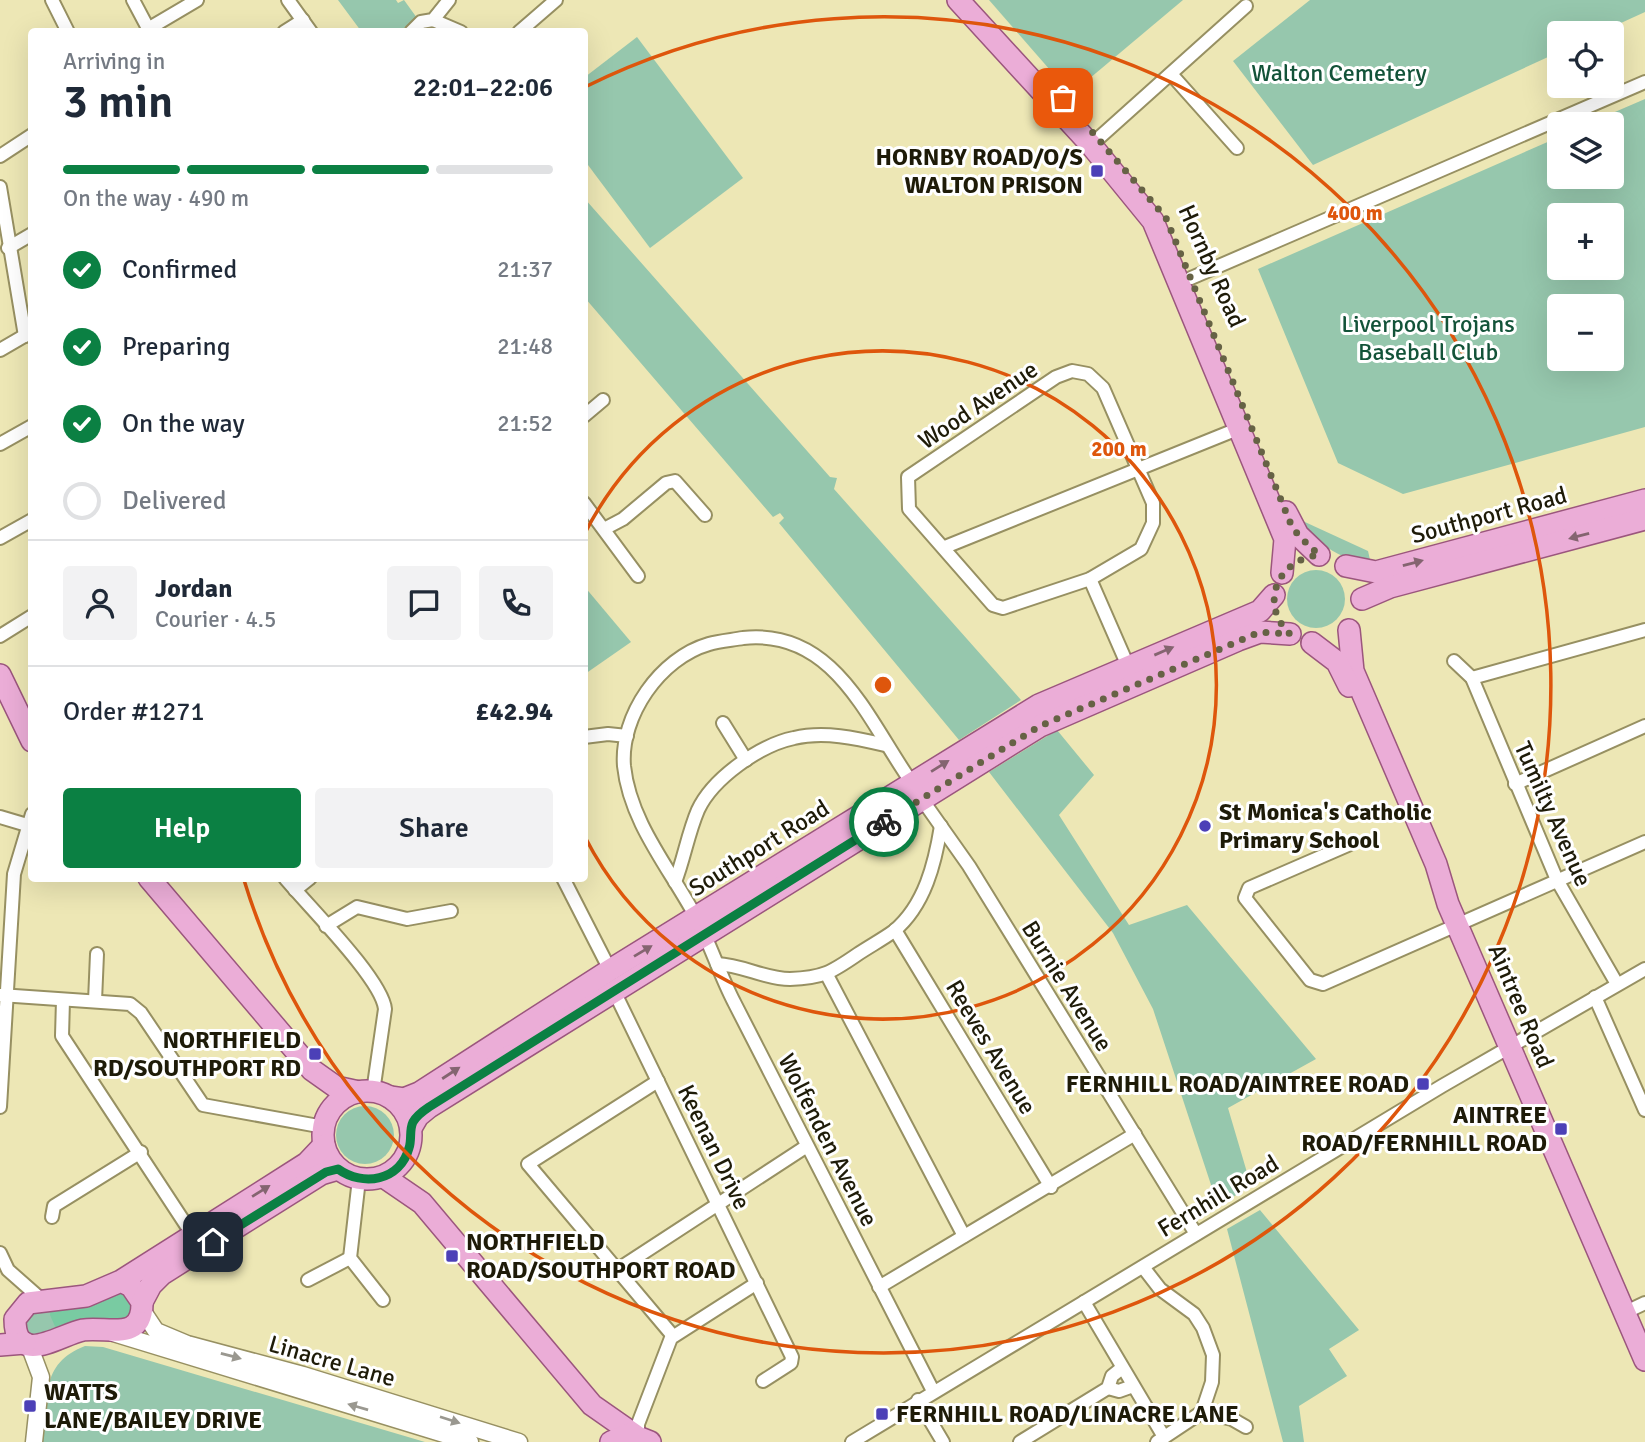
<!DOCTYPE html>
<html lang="en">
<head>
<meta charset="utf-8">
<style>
  body { margin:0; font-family:Signika,sans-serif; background:#f2f2f3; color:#1f2937; height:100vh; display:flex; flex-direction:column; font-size:26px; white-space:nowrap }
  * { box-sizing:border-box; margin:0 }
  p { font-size:23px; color:#747a83 }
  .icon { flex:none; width:38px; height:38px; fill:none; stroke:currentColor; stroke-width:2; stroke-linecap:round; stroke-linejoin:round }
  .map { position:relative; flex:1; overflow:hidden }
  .drawer { position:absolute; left:28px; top:28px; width:560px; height:854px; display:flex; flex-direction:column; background:#fff; border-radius:7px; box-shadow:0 7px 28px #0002 }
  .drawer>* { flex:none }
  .controls { position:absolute; left:1547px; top:21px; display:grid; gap:14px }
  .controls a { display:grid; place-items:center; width:77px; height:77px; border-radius:7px; background:#fff; box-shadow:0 7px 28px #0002; font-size:35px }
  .pin { position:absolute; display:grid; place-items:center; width:60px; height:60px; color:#fff; margin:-30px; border-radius:14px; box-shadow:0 4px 10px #0006 }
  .courier { position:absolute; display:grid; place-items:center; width:70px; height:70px; margin:-35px; border:5px solid #0b8043; border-radius:50%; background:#fff; color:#222; box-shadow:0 2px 9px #0007 }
  .summary em { font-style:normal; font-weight:600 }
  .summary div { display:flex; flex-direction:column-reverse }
  .summary { display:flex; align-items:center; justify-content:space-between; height:119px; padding:0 35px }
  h1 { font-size:46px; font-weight:600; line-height:52px }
  .bar { display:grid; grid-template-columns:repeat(4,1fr); gap:10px 7px; align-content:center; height:84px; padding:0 35px }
  .bar i { height:9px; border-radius:5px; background:#e0e1e3 }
  .bar .on { background:#0b8043 }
  .bar p { grid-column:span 4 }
  .line { display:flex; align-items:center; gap:18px; padding:0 35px; border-top:2px solid #e0e1e3 }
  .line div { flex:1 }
  .round { display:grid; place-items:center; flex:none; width:74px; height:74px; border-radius:7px; background:#f2f2f3 }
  ol { padding:0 35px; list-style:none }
  li { display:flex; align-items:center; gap:21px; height:77px }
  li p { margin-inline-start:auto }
  li .icon { padding:7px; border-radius:50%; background:#0b8043; color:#fff; stroke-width:4 }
  li:last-child { color:#747a83 }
  li i { width:38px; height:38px; border:4px solid #e0e1e3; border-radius:50% }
  .button { display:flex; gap:14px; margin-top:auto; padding:14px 35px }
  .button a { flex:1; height:80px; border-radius:7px; background:#0b8043; color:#fff; font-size:28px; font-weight:600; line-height:80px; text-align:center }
  .button a+a { background:#f2f2f3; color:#1f2937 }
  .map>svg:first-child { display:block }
</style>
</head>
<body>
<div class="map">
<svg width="1645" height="1442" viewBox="0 0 1645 1442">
  <rect width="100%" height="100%" fill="#ede7b5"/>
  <g fill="#96c7ad" fill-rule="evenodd">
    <polygon points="338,0 396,0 398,3 404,0 417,18 400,31 361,31"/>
    <polygon points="989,0 1183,0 1071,94"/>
    <polygon points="1310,0 1645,0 1645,12 1599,33 1559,33 1559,52 1313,165 1233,61"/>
    <polygon points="637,37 743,178 650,248 585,161 585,77"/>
    <path d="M1645 99V427L1403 494 1338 463 1258 269 1559 137V177H1612V124H1587ZM1559 215H1612V268H1559ZM1559 306H1612V359H1559Z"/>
    <polygon points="585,199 830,477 837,478 834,489 1021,700 959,740 779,523 784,518 780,513 773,517 585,298"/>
    <path d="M1294 517 1368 551 1371 564C1339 560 1314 541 1294 517Z"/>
    <circle cx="1316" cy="599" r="29"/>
    <polygon points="584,586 631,642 585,674 584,674"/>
    <polygon points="1057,730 1094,775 1059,815 1129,925 1187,905 1316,1059 1228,1108 1251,1186 1218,1206 1153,1009 1113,933 989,772"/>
    <circle cx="365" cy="1135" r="29"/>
    <polygon points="1260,1210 1359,1330 1329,1349 1347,1376 1299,1406 1304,1442 1283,1442 1227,1229"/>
    <polygon points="51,1306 57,1331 43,1337 29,1335 24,1326 26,1316"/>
    <path d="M85 1346 103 1347 425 1442H42C49 1398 39 1364 85 1346Z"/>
  </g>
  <polygon fill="#79cba2" points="122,1290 134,1300 129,1321 57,1331 50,1315 51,1306"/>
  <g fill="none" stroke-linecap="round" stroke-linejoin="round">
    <g stroke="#979062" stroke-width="16">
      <g id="minor">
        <polyline points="52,0 68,32"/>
        <polyline points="133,0 150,32"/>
        <polyline points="288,0 311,32"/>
        <polyline points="433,20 461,32"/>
        <polyline points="148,29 197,0"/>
        <polyline points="284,32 303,20"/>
        <polyline points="411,32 421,22 433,20 449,0"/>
        <polyline points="519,32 556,0"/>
        <polyline points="1171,74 1237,148"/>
        <polyline points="1091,145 1246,6"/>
        <polyline points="0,156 32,135"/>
        <polyline points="0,187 25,336"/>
        <polyline points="8,248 32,234"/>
        <polyline points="1191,278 1645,82"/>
        <polyline points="0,350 31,332"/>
        <polygon points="1072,371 1088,374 1103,388 1153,503 1153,523 1141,549 1090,579 1003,608 993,605 909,509 908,477 1056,377"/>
        <polyline points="584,416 603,400"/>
        <polyline points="0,444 32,426"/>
        <polyline points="584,503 638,576"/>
        <polyline points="604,529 623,519 666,483 675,481 705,515"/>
        <polyline points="0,538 32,520"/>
        <polyline points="945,547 1240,428"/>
        <polyline points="1090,579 1128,666"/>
        <polyline points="0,636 32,616"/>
        <polyline points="1454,661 1472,678 1557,880 1617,984"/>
        <polyline points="1472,678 1645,630"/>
        <polyline points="723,723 746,760"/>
        <polyline points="584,737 608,734 627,736"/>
        <path d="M912 783C868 721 835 628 743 638 732 640 719 641 709 644 660 658 620 716 624 766 630 823 671 870 697 919 711 946 720 975 734 1002 800 1132 866 1262 933 1391"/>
        <polyline points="1515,784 1645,726"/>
        <polyline points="921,798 969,866 1196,1234"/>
        <polyline points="0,817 27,825"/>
        <polyline points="1348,845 1249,888 1245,898 1310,980 1323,984 1645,842"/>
        <path d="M285 878C307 905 382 979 385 1009L373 1092"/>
        <polyline points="563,878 610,970"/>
        <path d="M675 882C684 859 688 833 698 810 713 778 760 745 794 738 824 731 856 738 885 745"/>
        <polyline points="295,890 310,878"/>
        <polyline points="326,926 357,907 407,919 451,911"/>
        <polyline points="895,930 1051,1187"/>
        <path d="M717 964C743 965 765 979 790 979 823 978 832 972 858 954 870 946 883 939 894 931 925 905 935 863 941 826"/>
        <polyline points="827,975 964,1236"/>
        <polyline points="614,991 792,1357 791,1363 763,1381"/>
        <polyline points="0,995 130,1004 141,1013 203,1105 324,1127"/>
        <polyline points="1595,997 1645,1110"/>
        <polyline points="63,1000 62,1036 192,1234"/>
        <polyline points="95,1001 97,954"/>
        <polyline points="658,1081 528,1164 673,1336"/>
        <polyline points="0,1107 14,874 32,814"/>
        <polyline points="359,1179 350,1258 383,1300"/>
        <polyline points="52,1217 54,1206 141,1152"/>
        <polyline points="0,1253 8,1270 42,1300"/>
        <polyline points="1143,1267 1160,1289 1194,1314 1203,1328 1213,1355 1212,1382 1202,1412 1157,1442"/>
        <polyline points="617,1270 807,1146"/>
        <polyline points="308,1280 350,1258"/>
        <polyline points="879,1287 1135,1134"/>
        <polyline points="1084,1302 1164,1437"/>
        <polyline points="1624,1313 1645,1303"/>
        <polyline points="1108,1388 1119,1391 1133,1386"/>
        <polyline points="918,1400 943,1442"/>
        <polyline points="1202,1412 1232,1419 1246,1427"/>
        <polyline points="638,1435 638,1424 671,1338 757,1283"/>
        <polyline points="852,1442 1442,1086 1645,969"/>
        <polyline points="1020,1442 1108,1388 1112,1376 1122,1368"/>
      </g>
    </g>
    <g stroke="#979062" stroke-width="19">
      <g id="tertiary">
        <polyline points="142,1310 156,1331 187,1344 303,1375 519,1442"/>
        <polyline points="110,1332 470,1442"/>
        <polyline points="29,1345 41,1377 34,1442"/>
      </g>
    </g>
    <g stroke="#9b567d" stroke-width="24">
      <g id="primary">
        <polyline points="958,0 1091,145 1153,221 1285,539 1282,573"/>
        <polyline points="1286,512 1298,535 1319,555"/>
        <polyline points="1346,566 1376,572 1645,500"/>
        <polyline points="1362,599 1390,587 1645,519"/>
        <polyline points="1349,630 1353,671 1436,864 1448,904 1645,1360"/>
        <polyline points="1312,643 1337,662 1349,686"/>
        <polyline points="0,675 32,741"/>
        <polyline points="149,878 312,1070 336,1087 359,1092"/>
        <circle cx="367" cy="1135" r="44"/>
        <polyline points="390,1097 404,1099 419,1093 610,970 1039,705 1260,611 1274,595"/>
        <polyline points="411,1128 418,1116 429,1107 1040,726 1238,640 1260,632 1290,634"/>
        <polyline points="384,1177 422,1203 592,1405 635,1435"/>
        <path d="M121 1281 131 1286 142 1302C143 1343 107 1326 83 1330 59 1335 15 1368 15 1319L28 1303 86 1296 121 1281 307 1163 324 1145"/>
        <polyline points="142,1302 151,1285 162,1274 321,1174 338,1169"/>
        <polyline points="0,1345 25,1343"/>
        <polyline points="611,1442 630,1434 650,1442"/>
      </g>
    </g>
    <use href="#minor" stroke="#fff" stroke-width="12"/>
    <use href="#tertiary" stroke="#fff" stroke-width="16"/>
    <use href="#primary" stroke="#ebadd7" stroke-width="21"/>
  </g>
  <defs><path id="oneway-solid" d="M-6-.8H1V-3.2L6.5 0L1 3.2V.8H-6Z" transform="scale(1.75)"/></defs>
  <g fill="#846470">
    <use href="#oneway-solid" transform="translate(1579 536) rotate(165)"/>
    <use href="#oneway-solid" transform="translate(1413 563) rotate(-15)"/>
    <use href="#oneway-solid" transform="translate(1164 651) rotate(-23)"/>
    <use href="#oneway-solid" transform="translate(940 766) rotate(-32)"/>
    <use href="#oneway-solid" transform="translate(643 951) rotate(-31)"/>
    <use href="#oneway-solid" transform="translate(451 1073) rotate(-33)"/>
    <use href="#oneway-solid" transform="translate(261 1191) rotate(-32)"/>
  </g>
  <g fill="#9a9890">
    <use href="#oneway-solid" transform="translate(231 1356) rotate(15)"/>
    <use href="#oneway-solid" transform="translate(358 1407) rotate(-164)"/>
    <use href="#oneway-solid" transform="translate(450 1420) rotate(18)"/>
  </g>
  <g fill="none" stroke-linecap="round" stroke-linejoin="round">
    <path stroke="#666245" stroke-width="7" stroke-dasharray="0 12.6" d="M884 822 1040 726 1260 632 1290 634C1258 604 1278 559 1319 555L1298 535 1290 522 1166 218 1063 98"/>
    <path stroke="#0b8043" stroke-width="9" d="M213 1242 326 1172 338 1169C363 1187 400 1181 409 1148 412 1140 409 1130 413 1122 417 1115 423 1111 429 1107L884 822"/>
  </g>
  <g fill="none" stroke="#de560c" stroke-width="3.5">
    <path d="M585 533A334 334 0 1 1 585 837"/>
    <path d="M585 87A668 668 0 1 1 244 880"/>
  </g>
  <g fill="#4c40b7" stroke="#fff" stroke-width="2.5">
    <rect x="1090" y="164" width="14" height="14" rx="3.5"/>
    <circle cx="1205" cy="826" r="7"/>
    <rect x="308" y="1047" width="14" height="14" rx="3.5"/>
    <rect x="1416" y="1077" width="14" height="14" rx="3.5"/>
    <rect x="1554" y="1122" width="14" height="14" rx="3.5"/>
    <rect x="445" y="1249" width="14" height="14" rx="3.5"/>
    <rect x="23" y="1399" width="14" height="14" rx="3.5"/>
    <rect x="875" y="1407" width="14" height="14" rx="3.5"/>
  </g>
  <g text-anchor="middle" stroke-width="6" stroke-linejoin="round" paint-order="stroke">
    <g font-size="24" fill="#135339" stroke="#fff">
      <text x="1339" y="81">Walton Cemetery</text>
      <text x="1428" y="332">Liverpool Trojans<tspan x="1428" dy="28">Baseball Club</tspan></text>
    </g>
    <g font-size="24" font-weight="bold" fill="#1e1b08" stroke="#fff" text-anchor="end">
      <text x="1083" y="165">HORNBY ROAD/O/S<tspan x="1083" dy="28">WALTON PRISON</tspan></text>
      <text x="1219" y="820" text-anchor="start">St Monica's Catholic<tspan x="1219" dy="28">Primary School</tspan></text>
      <text x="301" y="1048">NORTHFIELD<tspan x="301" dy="28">RD/SOUTHPORT RD</tspan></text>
      <text x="1409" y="1092">FERNHILL ROAD/AINTREE ROAD</text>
      <text x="1547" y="1123">AINTREE<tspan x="1547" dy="28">ROAD/FERNHILL ROAD</tspan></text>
      <text x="466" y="1250" text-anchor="start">NORTHFIELD<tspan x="466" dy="28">ROAD/SOUTHPORT ROAD</tspan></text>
      <text x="44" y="1400" text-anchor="start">WATTS<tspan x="44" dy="28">LANE/BAILEY DRIVE</tspan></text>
      <text x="896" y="1422" text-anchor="start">FERNHILL ROAD/LINACRE LANE</text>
    </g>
    <g font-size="24" fill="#1e1b08" stroke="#fff">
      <text transform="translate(1212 266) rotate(66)" y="8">Hornby Road</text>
      <text transform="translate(978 405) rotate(-34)" y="8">Wood Avenue</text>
      <text transform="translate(1489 515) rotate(-15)" y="8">Southport Road</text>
      <text transform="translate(1553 814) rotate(66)" y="8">Tumilty Avenue</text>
      <text transform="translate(759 848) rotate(-32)" y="8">Southport Road</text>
      <text transform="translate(1067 986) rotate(58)" y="8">Burnie Avenue</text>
      <text transform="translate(1521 1006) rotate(67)" y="8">Aintree Road</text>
      <text transform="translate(991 1047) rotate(59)" y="8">Reeves Avenue</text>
      <text transform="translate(828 1140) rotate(63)" y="8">Wolfenden Avenue</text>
      <text transform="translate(714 1147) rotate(64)" y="8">Keenan Drive</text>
      <text transform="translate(1218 1196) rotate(-31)" y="8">Fernhill Road</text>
      <text transform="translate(332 1361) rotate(16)" y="8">Linacre Lane</text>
    </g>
  </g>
  <circle cx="883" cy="685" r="10" fill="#de560c" stroke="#fff" stroke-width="3.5"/>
  <g font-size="21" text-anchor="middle" font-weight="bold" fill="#de560c" stroke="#fff" stroke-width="6" stroke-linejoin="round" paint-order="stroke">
    <text x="1355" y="220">400 m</text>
    <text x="1119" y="456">200 m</text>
  </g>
</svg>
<div class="controls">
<a><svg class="icon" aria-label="locate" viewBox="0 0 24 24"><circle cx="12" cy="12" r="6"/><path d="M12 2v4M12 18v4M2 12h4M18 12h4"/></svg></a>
<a><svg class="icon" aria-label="layers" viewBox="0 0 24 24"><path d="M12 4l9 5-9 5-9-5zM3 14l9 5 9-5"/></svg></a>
<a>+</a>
<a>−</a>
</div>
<div class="pin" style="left:1063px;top:98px;background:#ea580c"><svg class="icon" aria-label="bag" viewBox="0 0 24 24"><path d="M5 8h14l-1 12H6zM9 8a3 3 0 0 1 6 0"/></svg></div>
<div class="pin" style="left:213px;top:1242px;background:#1f2937"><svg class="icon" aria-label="home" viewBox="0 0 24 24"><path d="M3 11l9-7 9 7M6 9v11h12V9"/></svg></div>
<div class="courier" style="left:884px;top:822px"><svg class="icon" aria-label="bike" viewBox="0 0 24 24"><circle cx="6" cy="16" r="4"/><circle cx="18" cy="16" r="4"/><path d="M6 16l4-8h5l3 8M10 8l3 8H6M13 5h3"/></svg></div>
<section class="drawer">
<div class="summary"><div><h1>3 min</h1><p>Arriving in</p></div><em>22:01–22:06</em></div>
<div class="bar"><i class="on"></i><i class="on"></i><i class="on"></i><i></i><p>On the way · 490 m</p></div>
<ol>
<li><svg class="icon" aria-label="check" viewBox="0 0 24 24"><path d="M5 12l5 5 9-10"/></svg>Confirmed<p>21:37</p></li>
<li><svg class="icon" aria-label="check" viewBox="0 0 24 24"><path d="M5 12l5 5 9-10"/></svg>Preparing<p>21:48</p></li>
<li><svg class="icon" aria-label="check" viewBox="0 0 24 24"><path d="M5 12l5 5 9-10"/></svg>On the way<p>21:52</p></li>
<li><i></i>Delivered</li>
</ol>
<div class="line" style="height:126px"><a class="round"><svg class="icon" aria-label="person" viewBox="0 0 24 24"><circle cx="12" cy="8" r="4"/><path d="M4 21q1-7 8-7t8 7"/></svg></a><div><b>Jordan</b><p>Courier · 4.5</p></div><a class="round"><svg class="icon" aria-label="chat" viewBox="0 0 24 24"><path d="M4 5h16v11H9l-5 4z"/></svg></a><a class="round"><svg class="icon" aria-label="phone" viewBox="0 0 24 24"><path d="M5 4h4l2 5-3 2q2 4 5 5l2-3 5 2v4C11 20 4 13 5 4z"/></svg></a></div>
<div class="line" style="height:91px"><div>Order #1271</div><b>£42.94</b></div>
<div class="button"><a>Help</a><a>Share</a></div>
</section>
</div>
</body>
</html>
